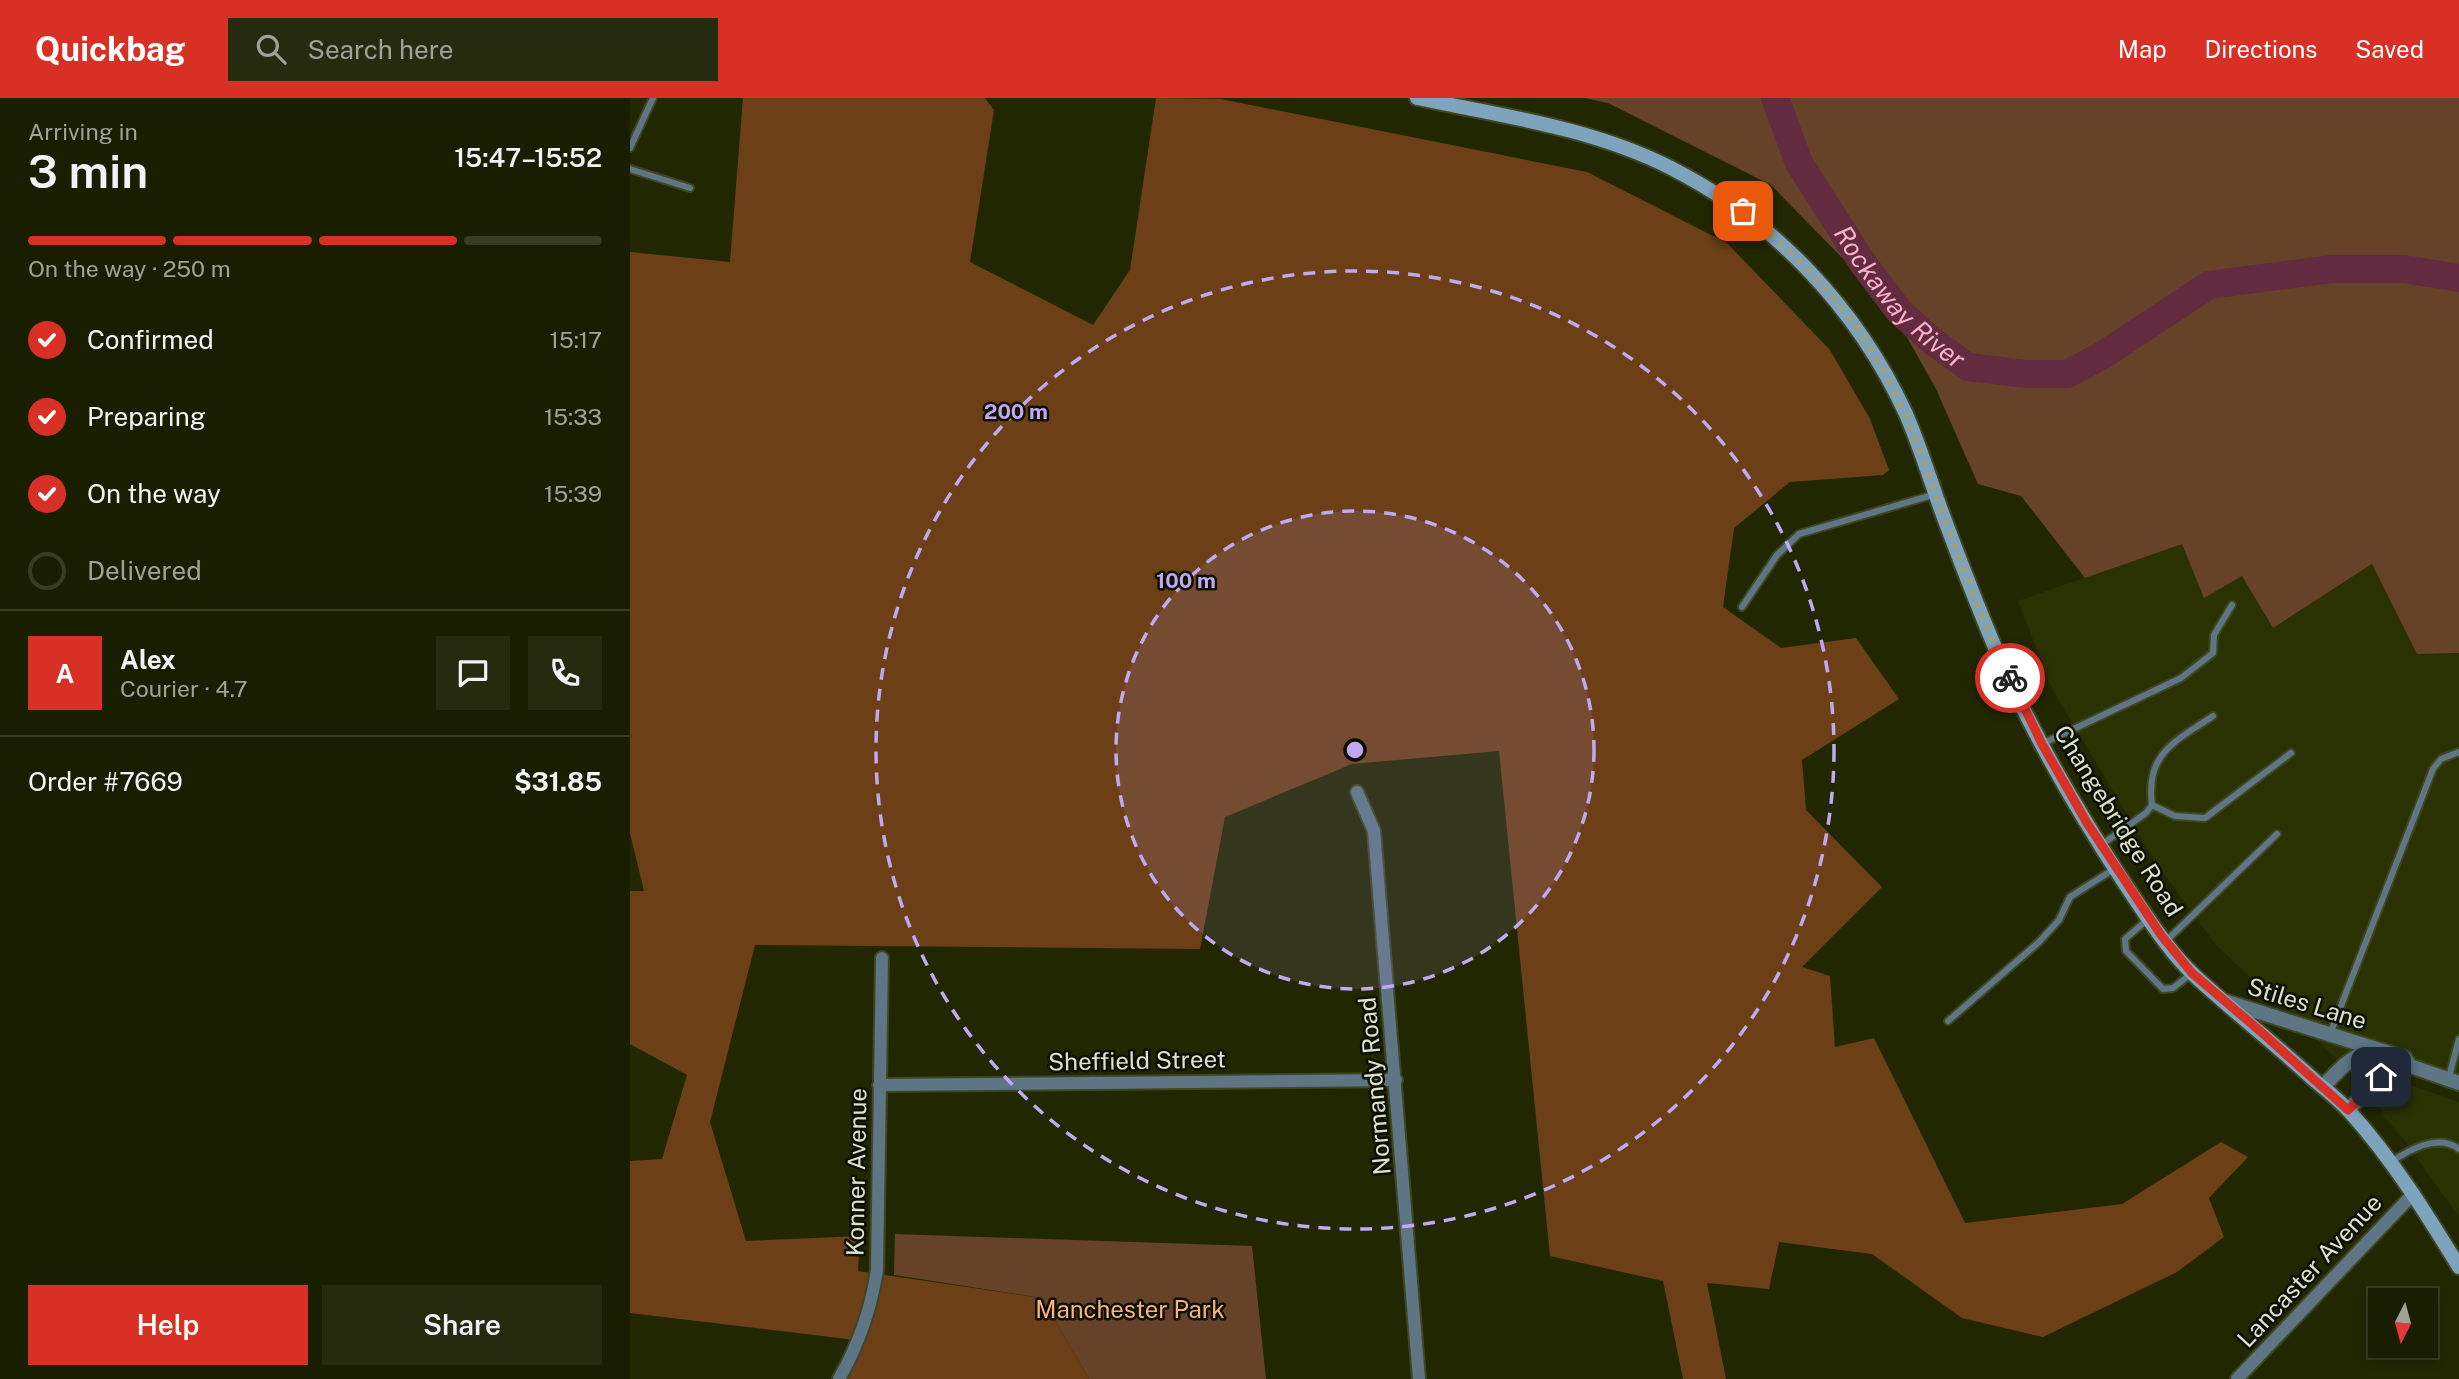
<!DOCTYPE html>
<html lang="en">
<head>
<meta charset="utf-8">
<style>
  body { margin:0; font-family:"Public Sans",sans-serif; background:#262b10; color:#f1f3f6; height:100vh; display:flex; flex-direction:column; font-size:26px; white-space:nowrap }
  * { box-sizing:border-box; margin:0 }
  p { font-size:23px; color:#9fa299 }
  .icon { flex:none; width:38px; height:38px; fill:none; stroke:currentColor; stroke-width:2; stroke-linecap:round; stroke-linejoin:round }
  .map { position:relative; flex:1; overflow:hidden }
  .details { display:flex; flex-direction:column; background:#191e01; width:630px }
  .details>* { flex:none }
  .needle { width:46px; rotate:186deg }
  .controls { position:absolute; left:1738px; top:1190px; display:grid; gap:14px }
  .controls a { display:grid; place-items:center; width:70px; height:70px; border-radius:0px; background:#191e01; box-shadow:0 4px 10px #0003,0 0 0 2px #373c23; font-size:35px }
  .pin { position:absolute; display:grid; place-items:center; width:60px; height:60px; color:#fff; margin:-30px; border-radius:14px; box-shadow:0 4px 10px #0006 }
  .courier { position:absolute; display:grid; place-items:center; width:70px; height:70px; margin:-35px; border:5px solid #d93025; border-radius:50%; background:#fff; color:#222; box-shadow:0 2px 9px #0007 }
  .overview em { font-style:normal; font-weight:600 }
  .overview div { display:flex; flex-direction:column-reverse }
  .overview { display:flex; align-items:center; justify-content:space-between; height:119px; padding:0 28px }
  h1 { font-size:46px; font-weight:600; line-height:52px }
  .bar { display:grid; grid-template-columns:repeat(4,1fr); gap:10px 7px; align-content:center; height:84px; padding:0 28px }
  .bar i { height:9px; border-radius:5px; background:#373c23 }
  .bar .on { background:#d93025 }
  .bar p { grid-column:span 4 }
  .line { display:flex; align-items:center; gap:18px; padding:0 28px; border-top:2px solid #373c23 }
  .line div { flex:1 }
  .round { display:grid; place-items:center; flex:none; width:74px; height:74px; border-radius:0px; background:#262b10 }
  ol { padding:0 28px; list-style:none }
  li { display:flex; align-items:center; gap:21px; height:77px }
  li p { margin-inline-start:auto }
  li .icon { padding:7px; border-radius:50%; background:#d93025; color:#fff; stroke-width:4 }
  li:last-child { color:#9fa299 }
  li i { width:38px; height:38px; border:4px solid #373c23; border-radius:50% }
  .cta { display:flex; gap:14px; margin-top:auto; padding:14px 28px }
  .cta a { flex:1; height:80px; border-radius:0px; background:#d93025; color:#fff; font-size:28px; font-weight:600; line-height:80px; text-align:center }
  .cta a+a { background:#262b10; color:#f1f3f6 }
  header { display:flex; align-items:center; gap:42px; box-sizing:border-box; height:98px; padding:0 35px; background:#d93025; color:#fff }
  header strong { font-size:33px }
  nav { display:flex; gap:38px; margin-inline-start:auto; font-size:24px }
  .search { width:490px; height:63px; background:#262b10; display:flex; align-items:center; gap:18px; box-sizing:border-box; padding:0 24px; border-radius:0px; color:#9fa299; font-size:26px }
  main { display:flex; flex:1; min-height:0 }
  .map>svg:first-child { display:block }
</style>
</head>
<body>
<header>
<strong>Quickbag</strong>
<div class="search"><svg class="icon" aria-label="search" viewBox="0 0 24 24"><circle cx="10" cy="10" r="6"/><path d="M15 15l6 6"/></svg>Search here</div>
<nav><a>Map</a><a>Directions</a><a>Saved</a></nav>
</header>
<main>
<section class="details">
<div class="overview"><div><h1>3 min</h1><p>Arriving in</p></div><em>15:47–15:52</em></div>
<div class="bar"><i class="on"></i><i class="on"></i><i class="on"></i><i></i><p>On the way · 250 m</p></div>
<ol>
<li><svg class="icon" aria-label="check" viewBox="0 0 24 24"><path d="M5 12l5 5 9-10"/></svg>Confirmed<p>15:17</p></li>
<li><svg class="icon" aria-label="check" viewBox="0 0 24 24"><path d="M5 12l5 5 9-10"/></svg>Preparing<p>15:33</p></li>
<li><svg class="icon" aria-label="check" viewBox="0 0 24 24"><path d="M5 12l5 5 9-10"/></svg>On the way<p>15:39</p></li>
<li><i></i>Delivered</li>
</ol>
<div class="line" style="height:126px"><b class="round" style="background:#d93025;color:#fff">A</b><div><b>Alex</b><p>Courier · 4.7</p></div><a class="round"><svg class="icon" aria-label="chat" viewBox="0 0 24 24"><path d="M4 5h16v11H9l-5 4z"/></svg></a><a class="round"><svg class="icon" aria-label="phone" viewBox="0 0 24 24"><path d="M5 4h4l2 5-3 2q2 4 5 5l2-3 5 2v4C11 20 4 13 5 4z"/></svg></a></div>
<div class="line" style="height:91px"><div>Order #7669</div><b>$31.85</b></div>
<div class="cta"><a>Help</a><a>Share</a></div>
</section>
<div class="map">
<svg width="1829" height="1281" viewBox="0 0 1829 1281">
  <rect width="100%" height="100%" fill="#212801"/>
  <g fill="#2a3201">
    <polygon points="1553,445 1574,499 1612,478 1643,530 1742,466 1787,556 1829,555 1829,987 1758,959 1725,978 1586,847 1526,765 1421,589 1388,503"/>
    <polygon points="1777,986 1829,1004 1829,1119 1773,1040 1754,1019 1751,1006 1755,996 1765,987"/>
  </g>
  <g fill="#664328">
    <polygon points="955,0 1829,0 1829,555 1787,556 1742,466 1643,530 1612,478 1574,500 1552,446 1455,480 1391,398 1348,386 1306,291 1260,209 1141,87 978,5"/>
    <polygon points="265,1136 622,1148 636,1281 459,1281 412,1200 264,1177"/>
  </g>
  <polygon fill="#6c3f16" points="113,0 355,0 364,12 340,164 463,227 500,172 526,0 591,1 957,74 1097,145 1200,252 1240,321 1259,372 1253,377 1160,384 1104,430 1093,509 1151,550 1226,540 1269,601 1172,662 1176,712 1252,789 1172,869 1200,878 1205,949 1244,940 1335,1125 1492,1106 1591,1044 1618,1059 1579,1100 1594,1139 1547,1174 1413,1239 1332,1220 1242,1156 1149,1144 1139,1191 1077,1185 1096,1281 1053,1281 1033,1183 920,1158 869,653 722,666 595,719 570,851 125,847 80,1024 116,1143 230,1138 228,1173 412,1200 459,1281 206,1281 225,1242 0,1215 0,1063 32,1061 57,977 0,946 0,793 14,793 0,735 0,154 100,164"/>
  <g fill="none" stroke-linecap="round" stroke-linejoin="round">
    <path stroke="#622b3f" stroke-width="28" id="s1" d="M1145 0 1169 65 1232 164 1269 213 1301 242 1338 269 1396 276H1437L1473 257 1579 187 1702 171H1774L1829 180"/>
    <g stroke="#3f4621" stroke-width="10">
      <g id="service">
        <polyline points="0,50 23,0"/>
        <polyline points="0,71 60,90"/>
        <polyline points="1112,509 1147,457 1169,436 1306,396"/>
        <polyline points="1412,646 1551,580 1583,555 1584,537 1602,507"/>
        <polyline points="1522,707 1545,718 1575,720 1661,655"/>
        <path d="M1471 747 1516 715 1522 707C1515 655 1546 643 1583 618"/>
        <polyline points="1518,821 1495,841 1496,853 1533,891 1543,890 1562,875"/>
        <polyline points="1536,843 1647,736"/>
        <polyline points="1318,923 1409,844 1429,822 1440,799 1484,771"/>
        <polyline points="1700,936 1803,671 1811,661 1829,654"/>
        <polyline points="1819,979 1829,941"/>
        <path d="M1761 1064C1779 1052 1808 1035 1829 1051"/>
      </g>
    </g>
    <g stroke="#3f4621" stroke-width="16">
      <g id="minor">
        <polyline points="727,694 744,733 789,1281"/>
        <polyline points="249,987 766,982"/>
        <path d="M209 1281C229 1246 241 1211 247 1172L252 860"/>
        <polyline points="1607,1281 1784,1095"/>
      </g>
    </g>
    <g stroke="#3f4621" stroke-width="18">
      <g id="tertiary">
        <polyline points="1597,904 1775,960 1780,968 1829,985"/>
        <path d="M1693 989C1708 972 1721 959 1743 950"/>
        <polyline points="1718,1012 1751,979 1780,968"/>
      </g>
    </g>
    <g stroke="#3f4621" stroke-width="18">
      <path id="secondary" d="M787 0C873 18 962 30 1041 70 1145 123 1227 210 1276 316 1289 346 1299 378 1310 409 1327 455 1345 502 1364 547 1399 631 1446 711 1495 786 1516 817 1538 853 1565 878 1603 913 1645 946 1683 981 1696 992 1709 1002 1720 1014 1763 1062 1796 1115 1829 1169"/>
    </g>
    <use href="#service" stroke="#5d7585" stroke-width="6"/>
    <use href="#minor" stroke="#5d7585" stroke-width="12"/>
    <use href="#tertiary" stroke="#5d7585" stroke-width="14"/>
    <use href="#secondary" stroke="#7da3bd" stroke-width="14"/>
  </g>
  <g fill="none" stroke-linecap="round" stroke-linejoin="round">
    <path stroke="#9ba185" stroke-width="7" stroke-dasharray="0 12.6" d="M1113 113C1158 150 1200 190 1233 239 1268 291 1289 349 1310 408 1331 466 1353 524 1380 580"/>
    <polyline stroke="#d93025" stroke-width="9" points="1380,580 1412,646 1457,725 1531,837 1562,875 1630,933 1718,1012 1751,979"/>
  </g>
  <circle cx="725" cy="652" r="239" fill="#c0a8f3" fill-opacity=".12"/>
  <g fill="none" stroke="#c0a8f3" stroke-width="3.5" stroke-dasharray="12 9">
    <circle cx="725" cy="652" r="239"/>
    <circle cx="725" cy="652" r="479"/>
  </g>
  <g text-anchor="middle" stroke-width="5" stroke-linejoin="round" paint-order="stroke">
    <g font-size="24" fill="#dce2cc" stroke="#0c0f02">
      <text transform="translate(1488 723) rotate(58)" y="8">Changebridge Road</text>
      <text transform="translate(1677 906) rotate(17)" y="8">Stiles Lane</text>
      <text transform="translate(507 963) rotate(-1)" y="8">Sheffield Street</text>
      <text transform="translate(745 988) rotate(-95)" y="8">Normandy Road</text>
      <text transform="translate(227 1074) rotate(-89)" y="8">Konner Avenue</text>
      <text transform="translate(1680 1173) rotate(-47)" y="8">Lancaster Avenue</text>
    </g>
    <g font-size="24" fill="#fcb379" stroke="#0c0f02">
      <text x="500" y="1220">Manchester Park</text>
    </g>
    <g font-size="26" font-style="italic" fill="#fbb1c9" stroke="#0c0f02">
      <text dy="9" stroke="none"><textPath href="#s1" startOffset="238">Rockaway River</textPath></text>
    </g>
  </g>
  <circle cx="725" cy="652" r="10" fill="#c0a8f3" stroke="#0c0f02" stroke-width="3.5"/>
  <g font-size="21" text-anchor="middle" font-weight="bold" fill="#c0a8f3" stroke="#0c0f02" stroke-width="5" stroke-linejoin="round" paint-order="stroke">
    <text x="386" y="321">200 m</text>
    <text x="556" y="490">100 m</text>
  </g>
</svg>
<div class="controls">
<a><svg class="needle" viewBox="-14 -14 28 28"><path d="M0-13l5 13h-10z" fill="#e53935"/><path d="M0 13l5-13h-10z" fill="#9fa299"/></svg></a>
</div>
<div class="pin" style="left:1113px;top:113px;background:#ea580c"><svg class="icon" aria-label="bag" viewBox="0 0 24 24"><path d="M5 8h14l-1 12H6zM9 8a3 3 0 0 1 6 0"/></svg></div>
<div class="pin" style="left:1751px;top:979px;background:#1f2937"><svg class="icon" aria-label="home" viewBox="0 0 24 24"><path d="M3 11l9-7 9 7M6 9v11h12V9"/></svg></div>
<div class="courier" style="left:1380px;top:580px"><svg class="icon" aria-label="bike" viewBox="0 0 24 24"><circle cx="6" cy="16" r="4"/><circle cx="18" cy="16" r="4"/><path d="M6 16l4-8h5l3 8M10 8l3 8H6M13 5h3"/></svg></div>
</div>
</main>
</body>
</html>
